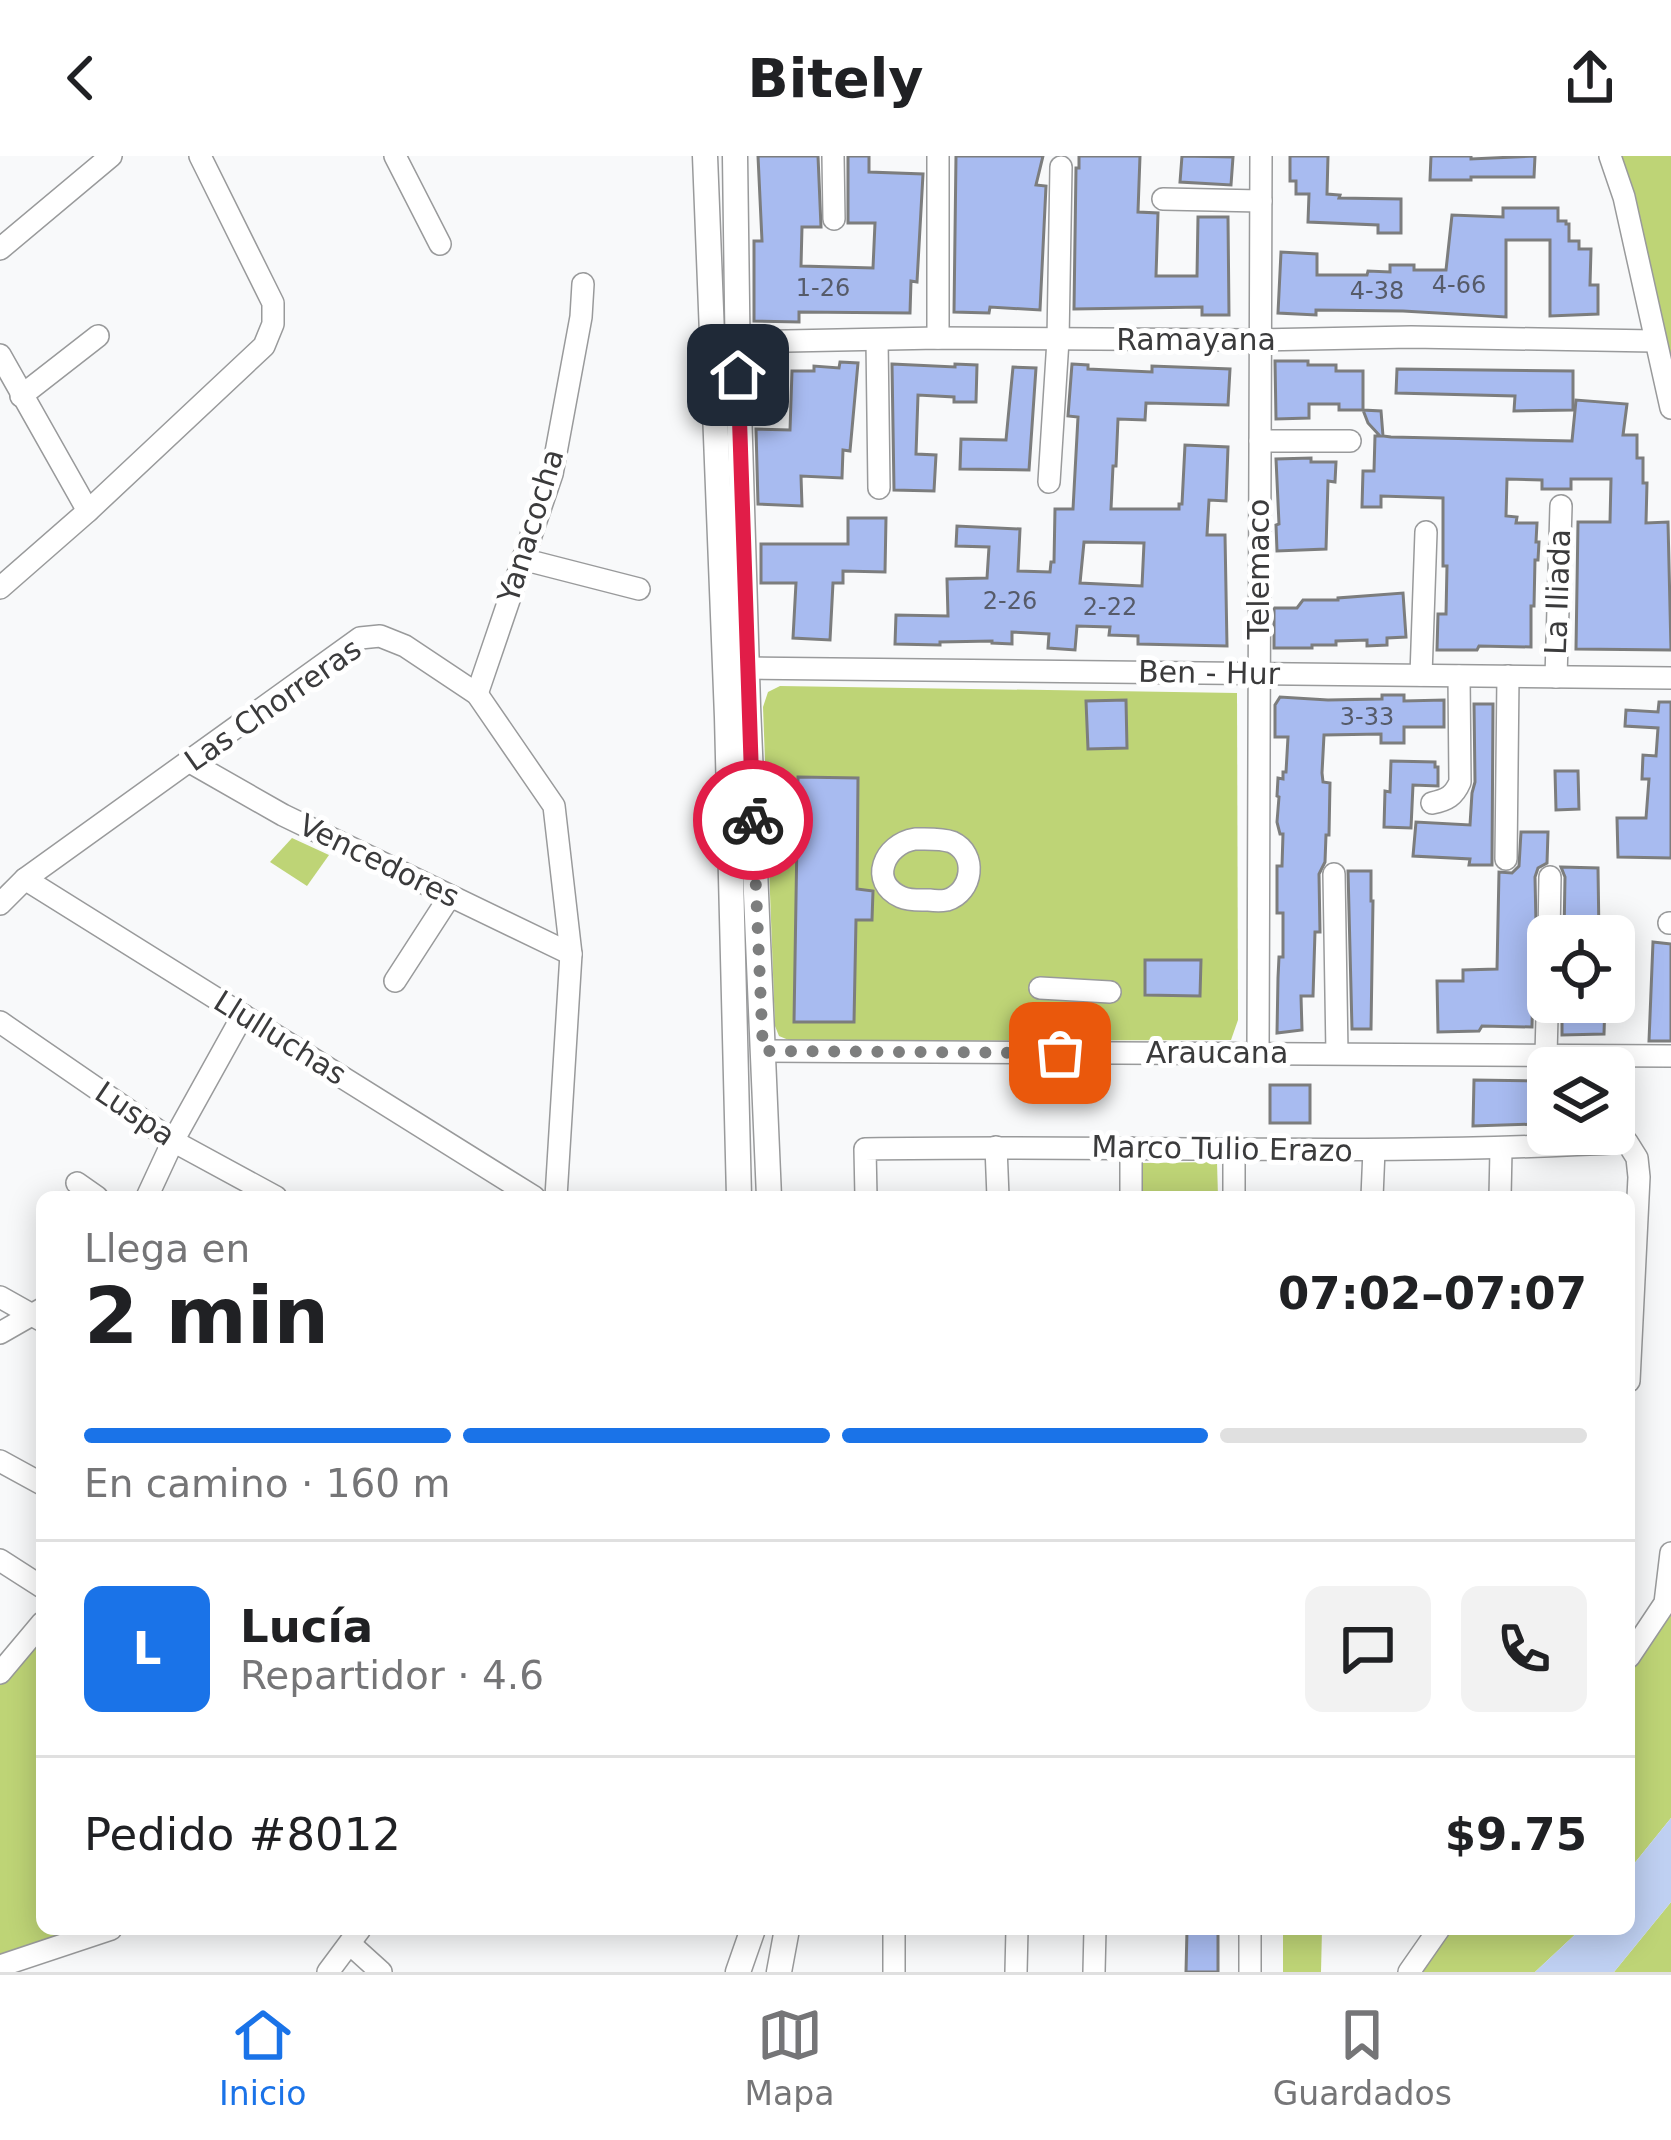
<!DOCTYPE html>
<html lang="es">
<head>
<meta charset="utf-8">
<style>
  body { margin:0; font-family:"DejaVu Sans",sans-serif; background:#f2f2f2; color:#202124; height:100vh; display:flex; flex-direction:column; font-size:45px; white-space:nowrap }
  * { box-sizing:border-box; margin:0 }
  p { font-size:39px; color:#757577 }
  .icon { flex:none; width:66px; height:66px; fill:none; stroke:currentColor; stroke-width:2; stroke-linecap:round; stroke-linejoin:round }
  .map { position:relative; flex:1; overflow:hidden }
  .drawer { position:absolute; left:36px; top:1035px; width:1599px; height:744px; display:flex; flex-direction:column; background:#fff; border-radius:18px; box-shadow:0 6px 30px #0003 }
  .drawer>* { flex:none }
  .tools { position:absolute; left:1527px; top:759px; display:grid; gap:24px }
  .tools a { display:grid; place-items:center; width:108px; height:108px; border-radius:18px; background:#fff; box-shadow:0 6px 30px #0003; font-size:60px }
  .pin { position:absolute; display:grid; place-items:center; width:102px; height:102px; color:#fff; margin:-51px; border-radius:24px; box-shadow:0 6px 18px #0006 }
  .courier { position:absolute; display:grid; place-items:center; width:120px; height:120px; margin:-60px; border:9px solid #e11d48; border-radius:50%; background:#fff; color:#222; box-shadow:0 3px 15px #0007 }
  .overview em { font-style:normal; font-weight:600 }
  .overview div { display:flex; flex-direction:column-reverse }
  .overview { display:flex; align-items:center; justify-content:space-between; height:204px; padding:0 48px }
  h1 { font-size:78px; font-weight:600; line-height:90px }
  .bar { display:grid; grid-template-columns:repeat(4,1fr); gap:18px 12px; align-content:center; height:144px; padding:0 48px }
  .bar i { height:15px; border-radius:9px; background:#e0e0e0 }
  .bar .selected { background:#1a73e8 }
  .bar p { grid-column:span 4 }
  .line { display:flex; align-items:center; gap:30px; padding:0 48px; border-top:3px solid #e0e0e0 }
  .line div { flex:1 }
  .round { display:grid; place-items:center; flex:none; width:126px; height:126px; border-radius:18px; background:#f2f2f2 }
  header { display:flex; justify-content:space-between; align-items:center; height:156px; padding:0 48px; background:#fff; font-size:54px; font-weight:600 }
  .tab-bar { display:flex; justify-content:space-around; align-items:center; height:168px; border-top:3px solid #e0e0e0; background:#fff; font-size:33px; color:#757577 }
  .tab-bar a { display:grid; justify-items:center; gap:6px }
  .tab-bar .selected { color:#1a73e8 }
  .map>svg:first-child { display:block }
</style>
</head>
<body>
<header><svg class="icon" aria-label="back" viewBox="0 0 24 24"><path d="M15 5l-7 7 7 7"/></svg>Bitely<svg class="icon" aria-label="share" viewBox="0 0 24 24"><path d="M12 15V3M7 8l5-5 5 5M5 13v7h14v-7"/></svg></header>
<div class="map">
<svg width="1671" height="1816" viewBox="0 0 1671 1816">
  <rect width="100%" height="100%" fill="#f8f9fa"/>
  <g fill="#bed476">
    <polygon points="1621,0 1671,0 1671,207 1640,62"/>
    <polygon points="780,530 1237,537 1238,864 1231,884 791,885 779,880 775,870 763,551 768,536"/>
    <polygon points="292,682 329,699 307,730 270,706"/>
    <polygon points="1217,1006 1218,1041 1142,1041 1142,1007"/>
    <polygon points="1671,1397 1671,1662 1629,1714 1629,1502 1665,1447"/>
    <polygon points="42,1482 42,1773 83,1773 0,1800 0,1529"/>
    <polygon points="1671,1746 1671,1816 1614,1816"/>
    <polygon points="1283,1773 1322,1773 1321,1816 1283,1816"/>
    <polygon points="1448,1773 1581,1773 1535,1816 1419,1816"/>
  </g>
  <polygon fill="#bfd0f2" points="1671,1662 1671,1746 1614,1816 1535,1816 1581,1773 1629,1773 1629,1714"/>
  <g fill="#a8bbf0" stroke="#7c7d7d" stroke-width="3" fill-rule="evenodd">
    <polygon points="758,0 818,0 821,71 802,71 801,110 873,112 875,67 848,67 848,0 869,0 869,16 923,18 917,126 911,125 910,157 799,156 799,166 754,165 754,85 762,85"/>
    <polygon points="956,0 1043,0 1036,29 1046,30 1040,154 990,151 989,157 954,156"/>
    <polygon points="1079,0 1140,0 1138,56 1158,57 1156,120 1197,120 1198,61 1228,61 1229,159 1202,159 1202,151 1074,153 1076,12 1079,12"/>
    <polygon points="1182,0 1233,1 1231,29 1180,26"/>
    <polygon points="1290,0 1328,0 1327,38 1340,39 1339,42 1401,43 1401,77 1378,77 1378,69 1308,66 1309,38 1296,38 1296,25 1290,25"/>
    <polygon points="1431,0 1471,0 1471,3 1535,0 1534,21 1471,21 1471,24 1430,24"/>
    <polygon points="1503,52 1558,52 1558,65 1566,65 1566,68 1569,68 1569,85 1579,85 1579,93 1591,93 1590,129 1598,129 1598,158 1550,160 1550,84 1506,84 1506,161 1403,155 1316,154 1316,159 1278,157 1281,96 1317,98 1317,119 1367,119 1368,115 1390,116 1390,109 1414,109 1414,114 1446,114 1452,59 1503,61"/>
    <polygon points="1275,205 1308,205 1308,209 1336,209 1336,215 1363,215 1363,254 1381,255 1383,280 1391,281 1572,285 1576,244 1627,248 1623,279 1637,279 1637,302 1643,302 1643,327 1647,327 1646,367 1668,366 1671,494 1576,493 1578,366 1610,366 1611,323 1571,323 1571,333 1542,333 1542,324 1507,323 1506,360 1517,361 1516,367 1537,367 1536,386 1539,386 1538,404 1535,404 1534,450 1531,450 1531,491 1479,490 1477,494 1437,494 1438,458 1446,458 1447,410 1443,410 1443,342 1381,340 1381,351 1362,351 1363,315 1374,315 1375,280 1380,280 1368,267 1363,254 1339,254 1339,248 1309,248 1309,262 1276,263"/>
    <polygon points="840,206 858,207 850,295 843,294 842,322 801,320 802,350 758,348 756,273 790,274 792,215 814,215 814,210 839,212"/>
    <polygon points="892,208 955,211 955,208 977,209 976,246 954,246 954,241 918,239 916,298 936,299 934,335 894,334"/>
    <path d="M1072 208 1088 209V213L1152 216V210L1230 213 1228 249 1146 247 1145 264 1118 263 1116 310H1113L1111 353H1179V348H1182L1185 289 1228 291 1226 345 1209 344 1207 379H1225L1227 490 1138 488V480L1109 479 1110 471 1077 470 1075 494 1048 492 1049 478 1012 476V488L992 487V485L940 486V489L895 488 896 459 948 460 947 423 987 422 989 391 956 390 957 370 1020 373 1018 415 1050 416 1051 406H1054L1055 353H1073L1078 261 1068 260ZM1084 386 1144 387 1142 430 1080 427Z"/>
    <polygon points="1013,211 1036,212 1029,314 960,313 961,283 1006,284"/>
    <polygon points="1397,213 1573,215 1573,254 1514,255 1515,240 1396,237"/>
    <polygon points="1311,302 1311,306 1336,306 1335,326 1328,325 1326,393 1277,395 1276,369 1279,368 1276,303"/>
    <polygon points="848,362 886,362 885,416 843,415 843,427 833,427 830,484 793,482 796,427 761,427 761,388 848,388"/>
    <polygon points="1403,437 1406,481 1387,482 1387,489 1367,490 1367,484 1336,485 1336,489 1312,489 1312,492 1274,492 1274,452 1297,452 1303,444 1338,444 1338,442"/>
    <polygon points="1382,539 1404,539 1404,545 1444,544 1444,571 1404,571 1404,587 1381,587 1381,578 1324,579 1322,617 1323,626 1330,627 1329,679 1326,679 1325,706 1319,718 1320,776 1315,776 1313,840 1301,840 1302,874 1277,877 1278,822 1279,801 1283,801 1283,757 1277,757 1277,710 1282,710 1283,678 1280,678 1277,666 1279,641 1277,640 1278,622 1283,623 1283,616 1286,616 1288,581 1275,581 1275,549 1280,541 1328,544 1382,543"/>
    <polygon points="1126,544 1127,592 1088,593 1086,545"/>
    <polygon points="1659,546 1671,546 1671,702 1618,701 1617,662 1646,662 1649,623 1642,623 1643,599 1656,600 1658,572 1625,570 1626,554 1658,556"/>
    <polygon points="1474,548 1493,548 1492,709 1469,709 1470,703 1413,700 1416,666 1470,669 1472,637 1475,626"/>
    <polygon points="1391,605 1435,606 1435,611 1438,611 1438,630 1413,629 1411,672 1384,671 1385,635 1390,636"/>
    <polygon points="1555,615 1578,615 1579,653 1556,654"/>
    <polygon points="798,621 858,622 857,733 873,735 872,764 856,764 854,866 794,866"/>
    <polygon points="1521,676 1548,676 1547,707 1538,712 1535,721 1537,814 1533,823 1532,871 1482,870 1479,875 1438,876 1437,825 1463,825 1463,814 1497,813 1499,716 1512,717 1519,710"/>
    <polygon points="1561,711 1598,712 1599,780 1564,780 1565,721"/>
    <polygon points="1348,715 1371,715 1371,745 1373,745 1371,873 1352,873"/>
    <polygon points="1653,786 1671,788 1671,885 1649,885"/>
    <polygon points="1145,804 1201,804 1200,840 1145,839"/>
    <polygon points="1562,846 1605,846 1604,878 1562,879"/>
    <polygon points="1474,924 1537,925 1537,968 1473,970"/>
    <rect x="1270" y="929" width="40" height="38"/>
    <polygon points="1187,1774 1218,1775 1218,1816 1186,1816"/>
  </g>
  <g fill="none" stroke-linecap="round" stroke-linejoin="round">
    <g stroke="#999a9b" stroke-width="24">
      <g id="minor">
        <polyline points="395,0 440,88"/>
        <polyline points="833,0 834,63"/>
        <polyline points="938,0 938,182"/>
        <polyline points="1610,0 1624,41 1671,252"/>
        <polyline points="1163,43 1261,45"/>
        <polyline points="0,93 111,0"/>
        <polyline points="877,184 879,332"/>
        <polyline points="738,186 938,182 1260,184 1411,181 1654,185"/>
        <polyline points="0,199 88,355"/>
        <polyline points="21,240 98,180"/>
        <polyline points="1260,285 1350,285"/>
        <polyline points="1049,326 1058,184 1061,11"/>
        <polyline points="522,403 639,433"/>
        <polyline points="0,432 88,355 264,190 273,168 273,147 200,0"/>
        <polyline points="748,512 1671,522"/>
        <polyline points="1421,519 1426,376"/>
        <polyline points="1556,521 1561,350"/>
        <polyline points="477,538 552,318 581,161 583,128"/>
        <polyline points="190,606 283,659 571,798"/>
        <path d="M1432 647C1447 644 1454 640 1460 626L1459 520"/>
        <path d="M915 683C927 683 941 682 952 686 978 698 973 736 947 744 941 745 936 745 929 744 920 744 910 745 901 741 868 726 884 688 915 683Z"/>
        <polyline points="1506,703 1508,520"/>
        <polyline points="1334,718 1337,897"/>
        <polyline points="25,723 534,1041"/>
        <polyline points="0,748 25,723 360,482 380,480 405,490 477,538 554,650 571,798 556,1041"/>
        <polyline points="1669,767 1671,767"/>
        <polyline points="1549,780 1550,721"/>
        <polyline points="395,825 450,740"/>
        <polyline points="1040,832 1110,836"/>
        <polyline points="0,866 173,985 276,1041"/>
        <polyline points="763,895 1671,900"/>
        <polyline points="1258,898 1261,0"/>
        <polyline points="1546,899 1548,823"/>
        <polyline points="996,991 998,1041"/>
        <polyline points="1131,992 1131,1041"/>
        <polyline points="77,1027 97,1041"/>
        <polyline points="147,1041 173,985 243,859"/>
        <path d="M866 1041 865 993C1119 988 1373 1001 1627 986L1637 1002 1639 1021 1629 1225"/>
        <polyline points="1234,1041 1234,994"/>
        <polyline points="1372,1041 1374,994"/>
        <polyline points="1500,1041 1501,994"/>
        <polyline points="0,1141 41,1164"/>
        <polyline points="0,1177 42,1153"/>
        <polyline points="0,1305 42,1328"/>
        <polyline points="0,1404 42,1431"/>
        <polyline points="1629,1501 1665,1447 1671,1397"/>
        <polyline points="0,1517 42,1467"/>
        <polyline points="350,1788 381,1816"/>
        <polyline points="0,1810 111,1773"/>
        <polyline points="328,1816 360,1773"/>
        <polyline points="894,1816 894,1773"/>
        <polyline points="1016,1816 1017,1773"/>
        <polyline points="1094,1816 1095,1773"/>
        <polyline points="1250,1816 1250,1773"/>
        <polyline points="1409,1816 1439,1773"/>
      </g>
    </g>
    <g stroke="#999a9b" stroke-width="27">
      <g id="major">
        <polyline points="705,0 727,561 739,1041"/>
        <polyline points="735,0 738,219 748,550 769,1041"/>
        <polyline points="738,1816 753,1773"/>
        <polyline points="779,1816 787,1773"/>
      </g>
    </g>
    <use href="#minor" stroke="#fff" stroke-width="21"/>
    <use href="#major" stroke="#fff" stroke-width="24"/>
  </g>
  <g fill="none" stroke-linecap="round" stroke-linejoin="round">
    <polyline stroke="#7d7e7e" stroke-width="12" stroke-dasharray="0 21.6" points="753,664 763,895 1060,897"/>
    <polyline stroke="#e11d48" stroke-width="15" points="738,219 753,664"/>
  </g>
  <g text-anchor="middle" stroke-width="10" stroke-linejoin="round" paint-order="stroke">
    <g font-size="24" fill="#565b69">
      <text x="1459" y="137">4-66</text>
      <text x="823" y="140">1-26</text>
      <text x="1377" y="143">4-38</text>
      <text x="1010" y="453">2-26</text>
      <text x="1110" y="459">2-22</text>
      <text x="1367" y="569">3-33</text>
    </g>
    <g font-size="30" fill="#3b3b3c" stroke="#fff">
      <text x="1196" y="194">Ramayana</text>
      <text transform="translate(531 370) rotate(-73)" y="10">Yanacocha</text>
      <text transform="translate(1259 413) rotate(-90)" y="10">Telemaco</text>
      <text transform="translate(1558 436) rotate(-88)" y="10">La Iliada</text>
      <text transform="translate(1209 517) rotate(1)" y="10">Ben - Hur</text>
      <text transform="translate(273 549) rotate(-35)" y="10">Las Chorreras</text>
      <text transform="translate(379 705) rotate(26)" y="10">Vencedores</text>
      <text transform="translate(280 882) rotate(32)" y="10">Llulluchas</text>
      <text x="1217" y="907">Araucana</text>
      <text transform="translate(135 958) rotate(34)" y="10">Luspa</text>
      <text transform="translate(1222 993) rotate(1)" y="10">Marco Tulio Erazo</text>
    </g>
  </g>
</svg>
<div class="tools">
<a><svg class="icon" aria-label="locate" viewBox="0 0 24 24"><circle cx="12" cy="12" r="6"/><path d="M12 2v4M12 18v4M2 12h4M18 12h4"/></svg></a>
<a><svg class="icon" aria-label="layers" viewBox="0 0 24 24"><path d="M12 4l9 5-9 5-9-5zM3 14l9 5 9-5"/></svg></a>
</div>
<div class="pin" style="left:1060px;top:897px;background:#ea580c"><svg class="icon" aria-label="bag" viewBox="0 0 24 24"><path d="M5 8h14l-1 12H6zM9 8a3 3 0 0 1 6 0"/></svg></div>
<div class="pin" style="left:738px;top:219px;background:#1f2937"><svg class="icon" aria-label="home" viewBox="0 0 24 24"><path d="M3 11l9-7 9 7M6 9v11h12V9"/></svg></div>
<div class="courier" style="left:753px;top:664px"><svg class="icon" aria-label="bike" viewBox="0 0 24 24"><circle cx="6" cy="16" r="4"/><circle cx="18" cy="16" r="4"/><path d="M6 16l4-8h5l3 8M10 8l3 8H6M13 5h3"/></svg></div>
<section class="drawer">
<div class="overview"><div><h1>2 min</h1><p>Llega en</p></div><em>07:02–07:07</em></div>
<div class="bar"><i class="selected"></i><i class="selected"></i><i class="selected"></i><i></i><p>En camino · 160 m</p></div>
<div class="line" style="height:216px"><b class="round" style="background:#1a73e8;color:#fff">L</b><div><b>Lucía</b><p>Repartidor · 4.6</p></div><a class="round"><svg class="icon" aria-label="chat" viewBox="0 0 24 24"><path d="M4 5h16v11H9l-5 4z"/></svg></a><a class="round"><svg class="icon" aria-label="phone" viewBox="0 0 24 24"><path d="M5 4h4l2 5-3 2q2 4 5 5l2-3 5 2v4C11 20 4 13 5 4z"/></svg></a></div>
<div class="line" style="height:156px"><div>Pedido #8012</div><b>$9.75</b></div>
</section>
</div>
<nav class="tab-bar">
<a class="selected"><svg class="icon" aria-label="home" viewBox="0 0 24 24"><path d="M3 11l9-7 9 7M6 9v11h12V9"/></svg>Inicio</a>
<a><svg class="icon" aria-label="map" viewBox="0 0 24 24"><path d="M3 6l6-2 6 2 6-2v14l-6 2-6-2-6 2zM9 4v14M15 6v14"/></svg>Mapa</a>
<a><svg class="icon" aria-label="saved" viewBox="0 0 24 24"><path d="M7 4h10v16l-5-4-5 4z"/></svg>Guardados</a>
</nav>
</body>
</html>
